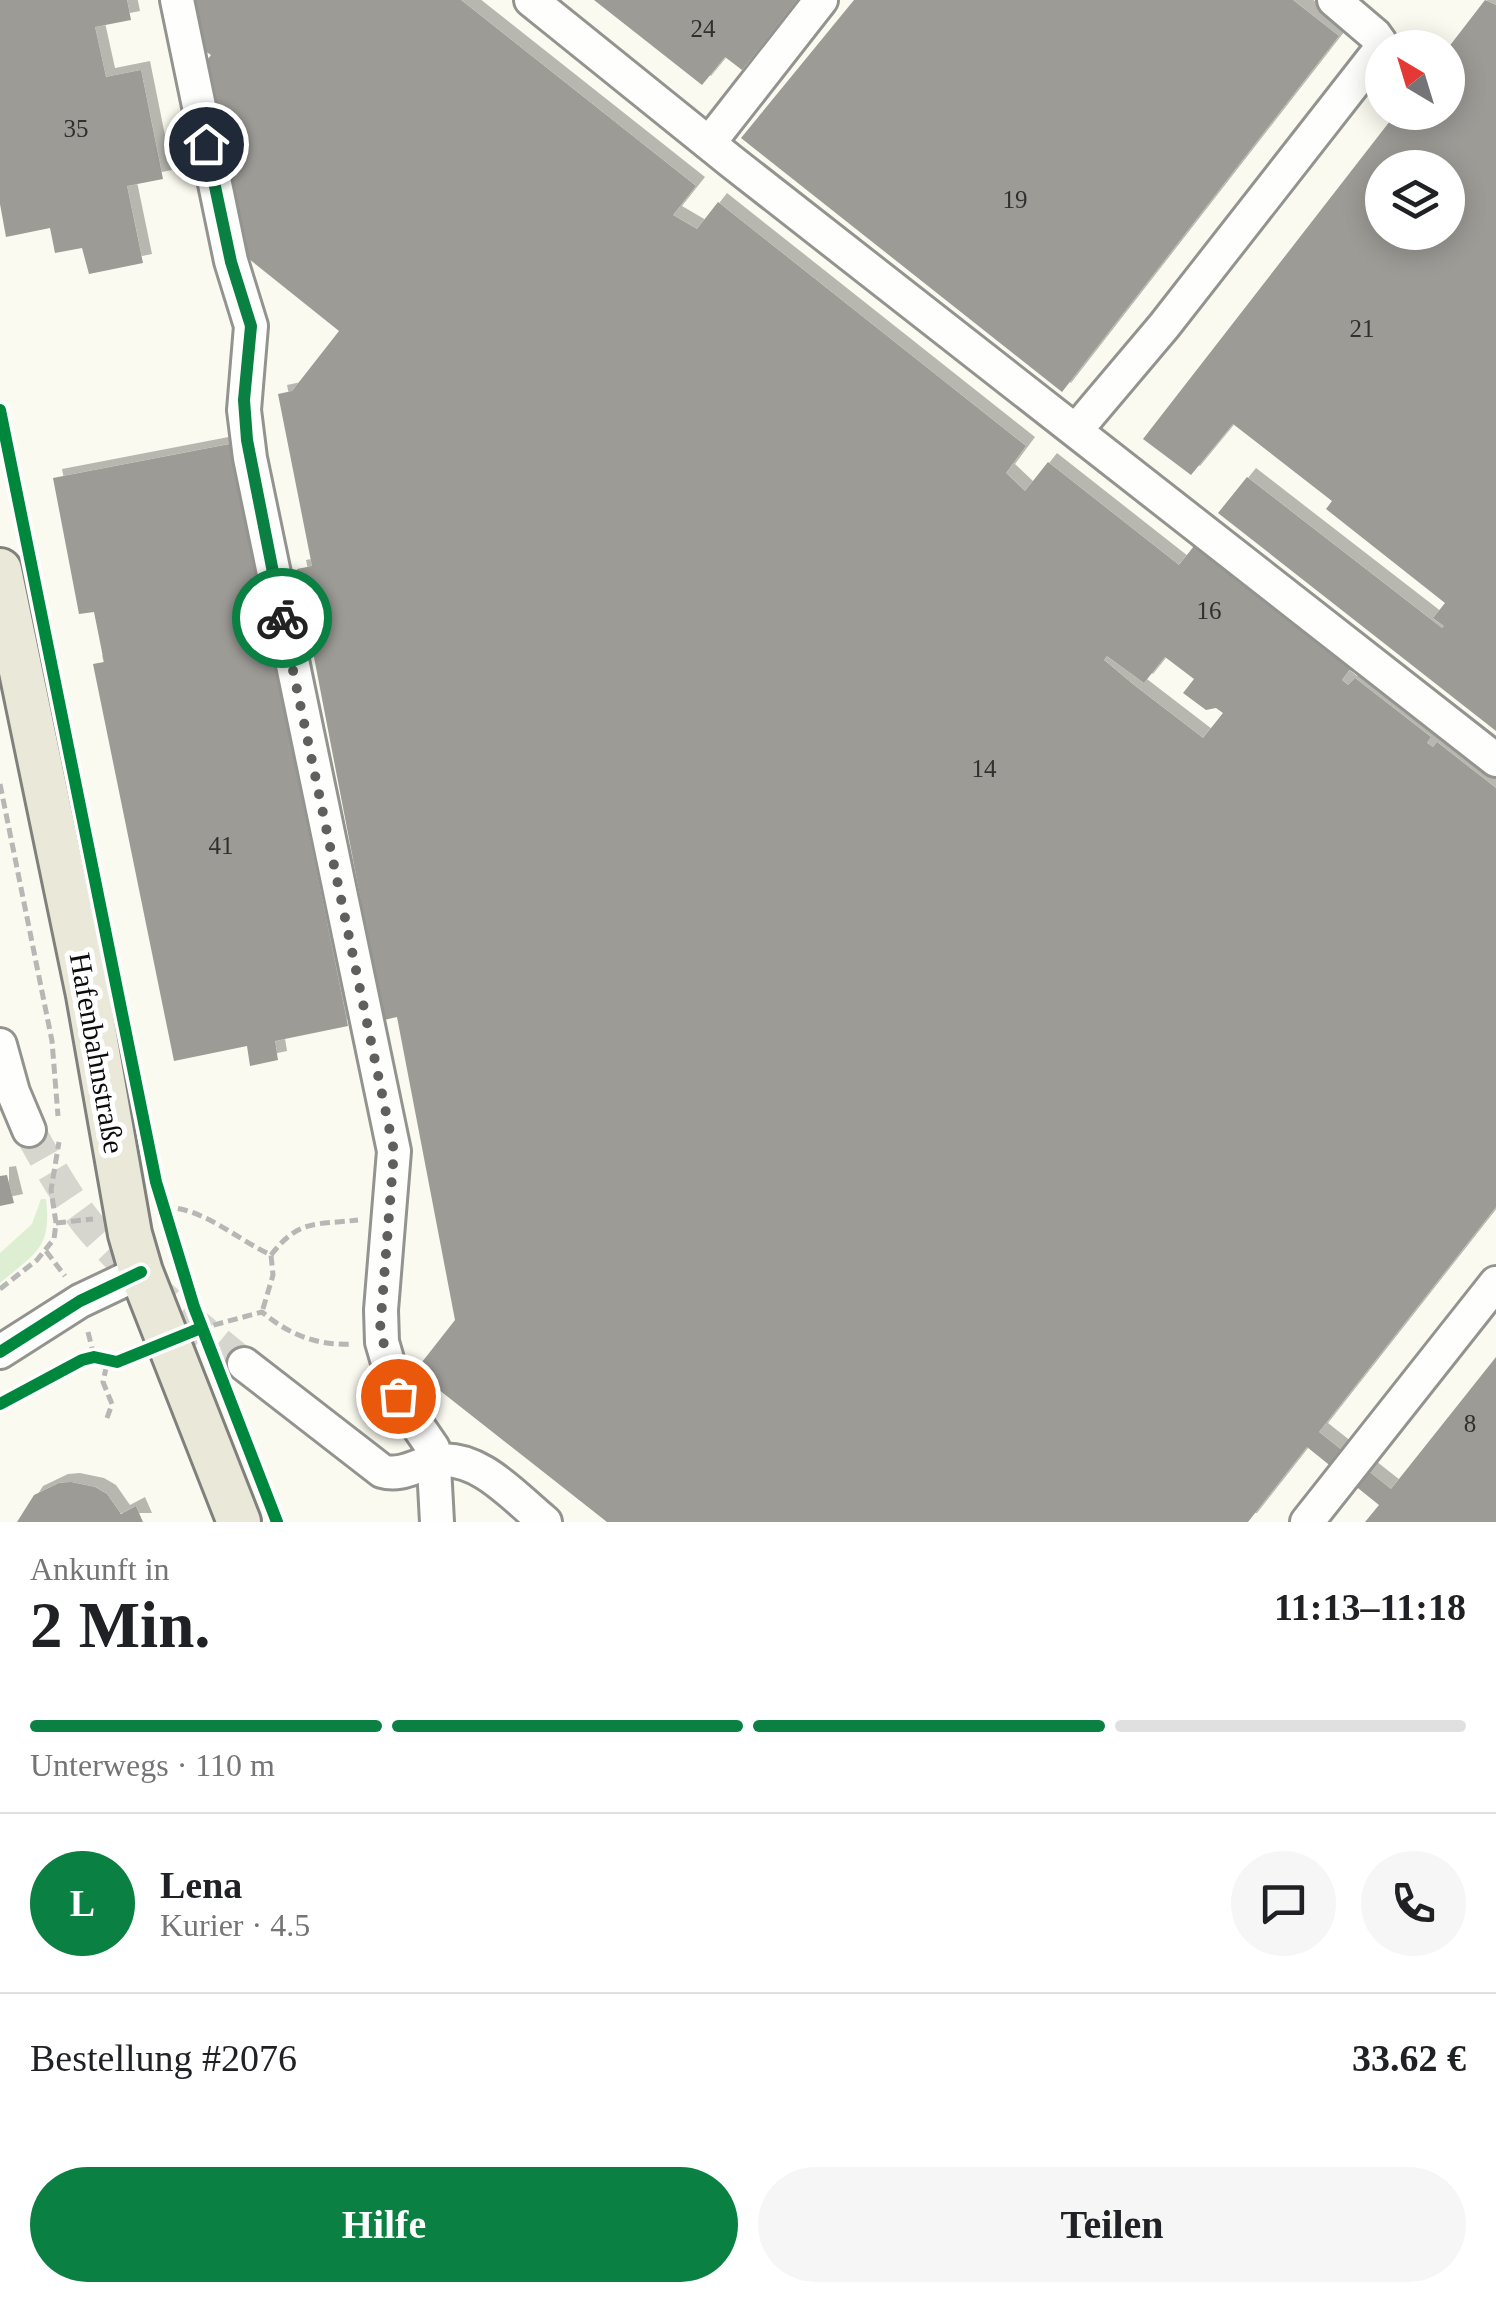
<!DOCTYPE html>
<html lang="de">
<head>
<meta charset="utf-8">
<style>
  body { margin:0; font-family:"Times New Roman",serif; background:#f6f6f6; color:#202124; height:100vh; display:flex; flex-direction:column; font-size:38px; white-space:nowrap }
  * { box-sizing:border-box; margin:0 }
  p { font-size:32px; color:#757577 }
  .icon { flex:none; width:55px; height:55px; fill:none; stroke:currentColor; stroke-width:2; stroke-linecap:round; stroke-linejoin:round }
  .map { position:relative; height:1522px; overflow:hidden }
  .side { display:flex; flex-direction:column; background:#fff; flex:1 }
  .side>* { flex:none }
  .needle { width:65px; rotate:322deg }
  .controls { position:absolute; left:1365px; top:30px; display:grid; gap:20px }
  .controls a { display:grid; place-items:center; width:100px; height:100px; border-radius:50%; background:#fff; box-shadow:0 5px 25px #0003; font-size:50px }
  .pin { position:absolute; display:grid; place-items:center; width:85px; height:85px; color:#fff; margin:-42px; border:5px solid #fff; border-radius:50%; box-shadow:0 2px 10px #0007 }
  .courier { position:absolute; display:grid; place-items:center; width:100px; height:100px; margin:-50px; border:8px solid #0b8043; border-radius:50%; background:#fff; color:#222; box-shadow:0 2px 12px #0007 }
  .overview em { font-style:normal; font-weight:600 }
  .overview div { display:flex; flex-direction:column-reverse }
  .overview { display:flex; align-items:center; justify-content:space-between; height:170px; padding:0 30px }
  h1 { font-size:65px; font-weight:600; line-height:75px }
  .bar { display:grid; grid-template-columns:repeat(4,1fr); gap:15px 10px; align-content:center; height:120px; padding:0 30px }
  .bar i { height:12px; border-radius:8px; background:#e0e0e0 }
  .bar .selected { background:#0b8043 }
  .bar p { grid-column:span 4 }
  .line { display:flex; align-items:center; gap:25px; padding:0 30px; border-top:2px solid #e0e0e0 }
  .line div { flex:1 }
  .round { display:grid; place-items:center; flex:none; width:105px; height:105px; border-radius:52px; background:#f6f6f6 }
  .primary-button { display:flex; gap:20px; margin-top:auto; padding:20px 30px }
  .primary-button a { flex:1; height:115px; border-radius:60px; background:#0b8043; color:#fff; font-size:40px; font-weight:600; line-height:115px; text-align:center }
  .primary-button a+a { background:#f6f6f6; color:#202124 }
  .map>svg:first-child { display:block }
</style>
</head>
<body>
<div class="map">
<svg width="1496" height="1522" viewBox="0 0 1496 1522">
  <defs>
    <filter id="shadow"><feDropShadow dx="9" dy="-9" stdDeviation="0" flood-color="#0004"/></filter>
  </defs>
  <rect width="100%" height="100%" fill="#fafaf0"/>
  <path fill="#deeed2" d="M41 1199H46C52 1249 35 1253 0 1283V1253L32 1224Z"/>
  <g fill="#9c9b96" fill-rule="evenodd" filter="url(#shadow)">
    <polygon points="0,0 127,0 131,20 95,27 106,77 141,70 163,179 127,186 143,263 89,274 82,248 55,253 50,228 6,237 0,204"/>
    <path d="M195 0H461L696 186 673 215 697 229 718 202 1026 446 1006 473 1025 491 1048 462 1179 565 1194 546 1350 669 1342 680 1348 685 1355 678 1431 737 1427 743 1433 747 1437 742 1496 788V1207L1319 1432 1391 1489 1496 1357V1522H1365L1379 1505 1307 1447 1248 1522H607L415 1371 455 1320 397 1017 384 1020 297 569 312 566 278 394 292 391 339 331 249 259 208 59 211 55 205 51ZM1107 656 1144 683 1165 657 1194 679 1183 693 1206 710 1216 708 1223 713 1203 738 1134 685 1104 660Z"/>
    <polygon points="594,0 797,0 742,70 725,57 702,85"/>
    <polygon points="854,0 1293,0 1339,36 1062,392 741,138"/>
    <path d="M1485 0 1496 5V731L1218 513 1247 477 1442 628 1444 626 1433 618 1445 603 1326 509 1332 501 1233 424 1191 475 1143 439 1397 112H1448V48ZM1382 168H1448V232H1382Z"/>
    <polygon points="230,444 348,1026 275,1041 278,1060 250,1066 247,1046 174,1061 93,664 104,662 94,612 79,614 53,478"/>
    <polygon points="7,1175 14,1203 0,1206 0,1176"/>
    <polygon points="71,1482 95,1487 107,1494 121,1514 136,1506 143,1522 17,1522 34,1495 59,1483"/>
  </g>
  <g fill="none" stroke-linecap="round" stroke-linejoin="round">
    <path stroke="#d6d6ce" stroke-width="32" stroke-dasharray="32 16" stroke-linecap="butt" d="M29 1130C48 1164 67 1199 92 1229 136 1280 192 1321 244 1364"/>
    <g stroke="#93938f" stroke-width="38">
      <g id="minor">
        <polyline points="177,0 231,261 251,326 244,410 250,458 394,1151 381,1310 382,1342 398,1397 433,1448 437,1522"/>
        <polyline points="531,0 732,162 1496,760"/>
        <polyline points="709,143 821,0"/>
        <polyline points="1077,429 1164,326 1379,51 1380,42 1375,35 1334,0"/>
        <polyline points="0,1045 13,1092 29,1130"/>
        <polyline points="0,1352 80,1301 141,1272"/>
        <path d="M244 1364 382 1471C402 1477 417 1464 436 1461 479 1454 515 1498 545 1522"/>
        <polyline points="1307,1522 1496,1283"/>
      </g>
    </g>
    <g stroke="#80807c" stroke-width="48">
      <polyline id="major" points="0,570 88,995 130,1234 141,1272 239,1522"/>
    </g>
    <g stroke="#b7b7b5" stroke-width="5" stroke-dasharray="10 5" stroke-linecap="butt">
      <polyline points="0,784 52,1041 58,1116"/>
      <path d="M163 1207C203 1207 236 1239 271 1255L273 1275 262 1312"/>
      <polyline points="56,1223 93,1219"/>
      <polyline points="46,1251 65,1276"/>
      <path d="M271 1255C299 1219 315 1225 358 1220"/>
      <polyline points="0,1289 37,1260 54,1239 56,1223 51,1190 59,1142"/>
      <path d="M199 1329 262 1312C288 1334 317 1346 352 1344"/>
      <polyline points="88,1332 94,1356"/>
      <polyline points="0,1404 82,1360 94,1357 117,1362 138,1353"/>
      <polyline points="107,1418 112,1404 103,1382 108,1359"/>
    </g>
    <use href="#minor" stroke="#fefefd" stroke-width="32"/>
    <use href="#major" stroke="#eae9d9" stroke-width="42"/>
    <g stroke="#fff" stroke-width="19">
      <g id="cycleway">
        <polyline points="0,410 156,1182 194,1307 277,1522"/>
        <polyline points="0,1352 80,1301 141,1272"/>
        <polyline points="0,1404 82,1360 94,1357 117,1362 201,1328"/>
      </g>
    </g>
    <use href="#cycleway" stroke="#00873e" stroke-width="12"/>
  </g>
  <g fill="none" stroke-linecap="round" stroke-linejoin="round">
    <polyline stroke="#5f5f5c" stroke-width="10" stroke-dasharray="0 18" points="282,618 394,1151 380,1330 398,1396"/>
    <polyline stroke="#0b8043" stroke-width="12" points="206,144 231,262 251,326 244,400 247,440 282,618"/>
  </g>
  <g text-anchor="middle" stroke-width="10" stroke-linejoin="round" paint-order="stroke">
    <g font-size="25" fill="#30302e">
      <text x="703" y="37">24</text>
      <text x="76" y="137">35</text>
      <text x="1015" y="208">19</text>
      <text x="1362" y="337">21</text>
      <text x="1209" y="619">16</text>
      <text x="984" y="777">14</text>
      <text x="221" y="854">41</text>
      <text x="1470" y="1432">8</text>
    </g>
    <g font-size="30" fill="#0c0c0c" stroke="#fff">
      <text transform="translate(97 1053) rotate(80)" y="10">Hafenbahnstraße</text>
    </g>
  </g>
</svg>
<div class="controls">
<a><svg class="needle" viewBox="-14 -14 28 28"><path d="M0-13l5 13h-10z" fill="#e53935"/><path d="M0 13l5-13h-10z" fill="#757577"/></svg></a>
<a><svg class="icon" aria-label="layers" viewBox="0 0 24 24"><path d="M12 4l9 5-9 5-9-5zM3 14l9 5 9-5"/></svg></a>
</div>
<div class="pin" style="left:398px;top:1396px;background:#ea580c"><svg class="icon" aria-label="bag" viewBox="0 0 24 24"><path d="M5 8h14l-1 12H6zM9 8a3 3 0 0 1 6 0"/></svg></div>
<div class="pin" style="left:206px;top:144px;background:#1f2937"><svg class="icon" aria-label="home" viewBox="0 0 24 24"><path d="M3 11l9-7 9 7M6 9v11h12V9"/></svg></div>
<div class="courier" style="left:282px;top:618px"><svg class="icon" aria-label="bike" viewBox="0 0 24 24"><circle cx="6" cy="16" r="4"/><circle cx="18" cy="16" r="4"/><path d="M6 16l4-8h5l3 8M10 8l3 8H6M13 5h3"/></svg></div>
</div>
<section class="side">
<div class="overview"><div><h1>2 Min.</h1><p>Ankunft in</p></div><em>11:13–11:18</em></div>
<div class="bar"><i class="selected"></i><i class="selected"></i><i class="selected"></i><i></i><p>Unterwegs · 110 m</p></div>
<div class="line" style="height:180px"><b class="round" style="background:#0b8043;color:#fff">L</b><div><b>Lena</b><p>Kurier · 4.5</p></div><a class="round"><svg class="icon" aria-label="chat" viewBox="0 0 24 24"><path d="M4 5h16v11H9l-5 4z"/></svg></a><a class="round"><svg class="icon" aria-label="phone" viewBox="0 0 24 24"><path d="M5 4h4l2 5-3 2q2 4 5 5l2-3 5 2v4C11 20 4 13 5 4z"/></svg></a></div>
<div class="line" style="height:130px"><div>Bestellung #2076</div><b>33.62 €</b></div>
<div class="primary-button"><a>Hilfe</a><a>Teilen</a></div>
</section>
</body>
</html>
